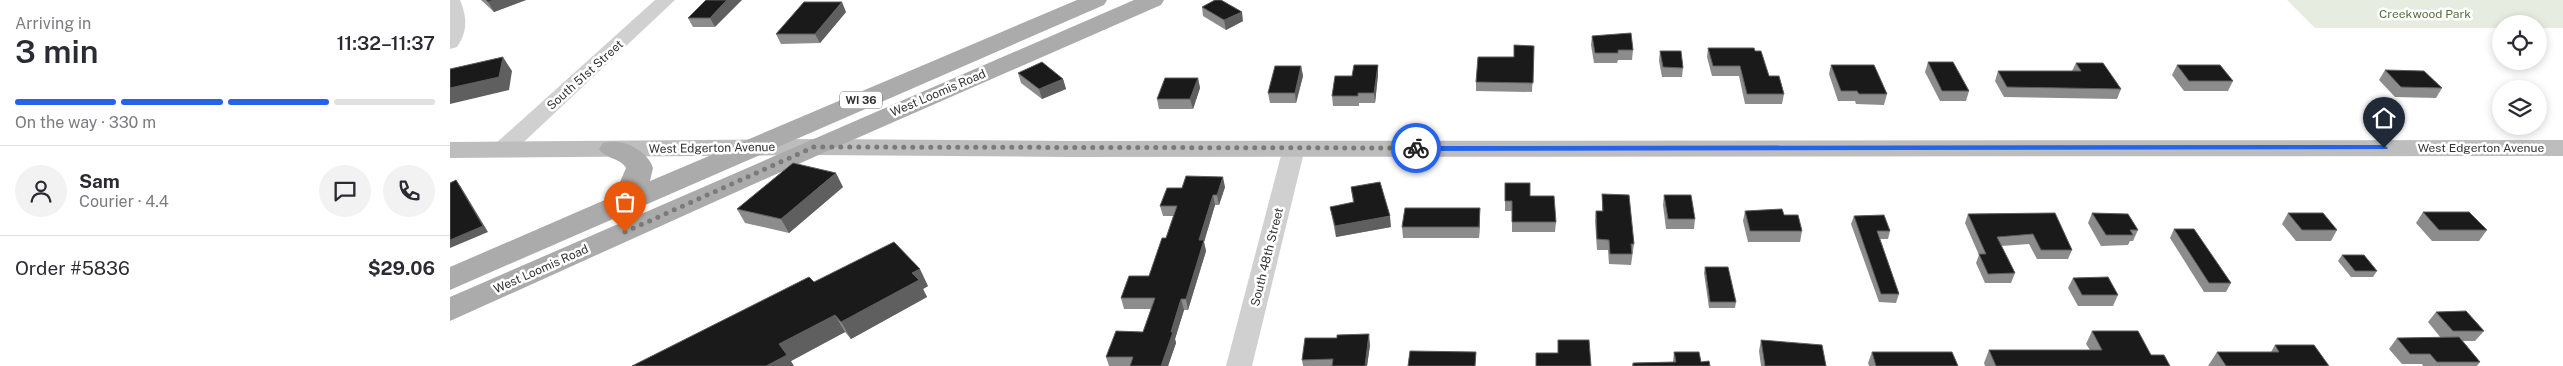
<!DOCTYPE html>
<html lang="en">
<head>
<meta charset="utf-8">
<style>
  body { margin:0; font-family:"Public Sans",sans-serif; background:#f2f2f3; color:#2b2b33; height:100vh; display:flex; flex-direction:column; font-size:19px; white-space:nowrap }
  * { box-sizing:border-box; margin:0 }
  p { font-size:16px; color:#7c7c81 }
  .icon { flex:none; width:28px; height:28px; fill:none; stroke:currentColor; stroke-width:2; stroke-linecap:round; stroke-linejoin:round }
  .map { position:relative; flex:1; overflow:hidden }
  .sheet { display:flex; flex-direction:column; background:#fff; width:450px }
  .sheet>* { flex:none }
  .tools { position:absolute; left:2042px; top:15px; display:grid; gap:10px }
  .tools a { display:grid; place-items:center; width:55px; height:55px; border-radius:50%; background:#fff; box-shadow:0 2px 8px #0003; font-size:25px }
  .pin { position:absolute; display:grid; place-items:center; width:42px; height:42px; color:#fff; margin:-51px -21px; border-radius:50% 50% 50% 0; rotate:-45deg; box-shadow:0 0 5px #0007 }
  .pin .icon { rotate:45deg }
  .courier { position:absolute; display:grid; place-items:center; width:50px; height:50px; margin:-25px; border:4px solid #2563eb; border-radius:50%; background:#fff; color:#222; box-shadow:0 1px 6px #0007 }
  .overview em { font-style:normal; font-weight:600 }
  .overview div { display:flex; flex-direction:column-reverse }
  .overview { display:flex; align-items:center; justify-content:space-between; height:85px; padding:0 15px }
  h1 { font-size:32px; font-weight:600; line-height:38px }
  .bar { display:grid; grid-template-columns:repeat(4,1fr); gap:8px 5px; align-content:center; height:60px; padding:0 15px }
  .bar i { height:6px; border-radius:4px; background:#e1e1e2 }
  .bar .active { background:#2563eb }
  .bar p { grid-column:span 4 }
  .line { display:flex; align-items:center; gap:12px; padding:0 15px; border-top:1px solid #e1e1e2 }
  .line div { flex:1 }
  .round { display:grid; place-items:center; flex:none; width:52px; height:52px; border-radius:26px; background:#f2f2f3 }
  main { display:flex; flex:1; min-height:0 }
  .map>svg:first-child { display:block }
</style>
</head>
<body>
<main>
<section class="sheet">
<div class="overview"><div><h1>3 min</h1><p>Arriving in</p></div><em>11:32–11:37</em></div>
<div class="bar"><i class="active"></i><i class="active"></i><i class="active"></i><i></i><p>On the way · 330 m</p></div>
<div class="line" style="height:90px"><a class="round"><svg class="icon" aria-label="person" viewBox="0 0 24 24"><circle cx="12" cy="8" r="4"/><path d="M4 21q1-7 8-7t8 7"/></svg></a><div><b>Sam</b><p>Courier · 4.4</p></div><a class="round"><svg class="icon" aria-label="chat" viewBox="0 0 24 24"><path d="M4 5h16v11H9l-5 4z"/></svg></a><a class="round"><svg class="icon" aria-label="phone" viewBox="0 0 24 24"><path d="M5 4h4l2 5-3 2q2 4 5 5l2-3 5 2v4C11 20 4 13 5 4z"/></svg></a></div>
<div class="line" style="height:65px"><div>Order #5836</div><b>$29.06</b></div>
</section>
<div class="map">
<svg width="2113" height="366" viewBox="0 0 2113 366">
  <rect width="100%" height="100%" fill="#fff"/>
  <polygon fill="#e6ecdf" points="1837,0 2113,0 2113,28 2089,28 2089,24 2051,24 2051,28 1865,28"/>
  <g fill="none" stroke-linecap="round" stroke-linejoin="round">
    <g fill="#d0d0d0" fill-rule="evenodd">
      <path d="M0 0H10C17 17 18 31 7 47L0 49Z"/>
      <polygon points="205,0 225,0 60,155 52,157 44,155 41,150 44,145"/>
      <polygon points="844,141 852,143 855,148 802,366 776,366 833,148 836,143"/>
    </g>
    <polygon fill="#bdbdbd" fill-rule="evenodd" points="364,139 619,141 2113,140 2113,156 619,157 364,155 0,158 0,142"/>
    <g fill="#ababab" fill-rule="evenodd">
      <path d="M627 0H657L654 5 0 290V267L164 196 176 168C171 158 155 159 149 149L153 143C171 138 197 149 203 168L200 181Z"/>
      <polygon points="684,0 714,0 711,5 373,153 0,321 0,297"/>
    </g>
  </g>
  <g fill="#8c8c8c">
    <polygon points="31,0 76,0 44,12"/>
    <polygon points="256,0 265,27 243,27 238,18"/>
    <polygon points="752,7 793,21 776,30 753,16"/>
    <polygon points="396,12 370,43 331,44 326,34"/>
    <polygon points="1142,36 1183,50 1182,60 1168,60 1167,63 1144,63 1141,45"/>
    <polygon points="1084,46 1082,92 1026,91 1026,82"/>
    <polygon points="1258,48 1305,51 1319,76 1334,94 1332,104 1295,104 1289,76 1262,76 1257,57"/>
    <polygon points="1210,51 1233,68 1232,77 1212,77 1209,61"/>
    <polygon points="1478,62 1519,91 1516,101 1490,101 1475,72"/>
    <polygon points="1626,63 1671,89 1667,99 1554,97 1545,81 1548,71 1622,71"/>
    <polygon points="928,65 928,75 925,103 909,103 909,106 883,106 882,96 902,76"/>
    <polygon points="1381,65 1437,94 1434,105 1406,104 1405,101 1388,101 1379,74"/>
    <polygon points="1727,65 1783,81 1778,91 1734,91 1722,75"/>
    <polygon points="851,66 853,76 846,103 820,103 818,93"/>
    <polygon points="1935,70 1992,88 1986,98 1945,97 1929,80"/>
    <polygon points="568,73 613,79 616,89 592,99 571,83"/>
    <polygon points="748,78 750,88 743,109 709,109 707,99"/>
    <polygon points="1055,183 1080,196 1106,222 1105,232 1062,232 1062,211 1055,211"/>
    <polygon points="393,187 339,233 295,223 287,209"/>
    <polygon points="775,187 769,205 765,205 754,242 756,251 738,310 734,310 725,339 726,343 718,366 659,366 656,357 693,332 701,309 674,309 671,298 699,276 716,238 723,216 713,216 710,206 732,188"/>
    <polygon points="901,187 941,227 886,237 880,207 903,203"/>
    <polygon points="1152,194 1184,244 1181,265 1159,264 1158,250 1147,250 1145,221 1146,211 1152,211"/>
    <polygon points="1214,195 1245,219 1244,229 1216,229 1213,205"/>
    <polygon points="1295,211 1334,215 1352,231 1350,242 1298,242 1293,221"/>
    <polygon points="1973,212 2037,230 2029,241 1982,241 1966,223"/>
    <polygon points="1605,213 1622,250 1618,259 1587,259 1579,244 1551,246 1565,273 1561,283 1535,283 1526,263 1529,255 1515,223 1518,214"/>
    <polygon points="1642,213 1688,230 1683,241 1680,241 1678,245 1651,246 1638,223"/>
    <polygon points="1838,213 1887,230 1881,241 1846,241 1832,224"/>
    <polygon points="1404,216 1440,231 1438,239 1430,239 1449,294 1446,303 1429,302 1401,224"/>
    <polygon points="1030,218 1029,238 953,238 952,227"/>
    <polygon points="1724,229 1781,283 1776,292 1754,292 1720,238"/>
    <polygon points="1892,255 1927,271 1923,277 1901,277 1888,261"/>
    <polygon points="1255,267 1286,302 1285,308 1259,308 1254,273"/>
    <polygon points="1623,278 1668,295 1663,306 1628,306 1618,288"/>
    <polygon points="364,282 478,286 473,289 477,297 401,339 395,332 341,361 182,366"/>
    <polygon points="1986,312 2034,331 2025,341 2013,341 2030,362 2027,366 1973,366 1972,364 1952,364 1939,349 1947,338 1991,338 1978,322"/>
    <polygon points="1642,331 1701,355 1720,366 1535,366 1534,363 1539,350 1640,350 1636,344"/>
    <polygon points="1311,340 1376,366 1311,366 1309,351"/>
    <polygon points="920,345 917,366 853,366 852,360"/>
    <polygon points="1825,345 1879,366 1758,366 1767,352 1821,352"/>
    <polygon points="1224,352 1251,362 1260,366 1182,366 1183,363 1223,362"/>
    <polygon points="1422,352 1508,366 1419,366 1418,363"/>
  </g>
  <g fill="#5f5f5f">
    <polygon points="44,0 76,0 44,12 38,2"/>
    <polygon points="277,0 292,0 265,27 260,18"/>
    <polygon points="392,2 396,12 370,43 365,34"/>
    <polygon points="792,12 793,21 776,30 774,20"/>
    <polygon points="53,57 62,71 59,90 0,104 0,88"/>
    <polygon points="928,65 928,75 925,103 924,93"/>
    <polygon points="851,66 853,76 846,103 845,93"/>
    <polygon points="748,78 750,88 743,109 740,99"/>
    <polygon points="613,79 616,89 592,99 589,89"/>
    <polygon points="386,173 393,187 339,233 331,219"/>
    <polygon points="773,177 775,187 769,205 767,195"/>
    <polygon points="6,180 11,187 38,232 0,248 0,240"/>
    <polygon points="763,195 765,205 754,242 756,251 738,310 736,299 749,240"/>
    <polygon points="1030,208 1030,218 1029,238 1029,227"/>
    <polygon points="940,216 941,227 886,237 885,226"/>
    <polygon points="470,269 478,286 473,289 477,297 401,339 391,322 462,273"/>
    <polygon points="731,299 734,310 725,339 726,343 718,366 711,366"/>
    <polygon points="385,315 395,332 341,361 344,366 316,366 329,344"/>
    <polygon points="919,334 920,345 917,366 915,366"/>
  </g>
  <g fill="#1a1a1a" stroke="#5f5f5f">
    <polygon points="36,0 44,0 38,2"/>
    <polygon points="256,0 277,0 260,18 238,18"/>
    <polygon points="765,0 771,0 792,12 774,20 752,7"/>
    <polygon points="354,2 392,2 365,34 326,34"/>
    <polygon points="1181,33 1183,50 1168,50 1168,53 1145,53 1142,36"/>
    <polygon points="1064,45 1084,46 1083,83 1026,82 1028,57 1064,57"/>
    <polygon points="1258,48 1304,48 1305,51 1311,51 1319,76 1329,76 1334,94 1297,94 1290,66 1263,66"/>
    <polygon points="1210,51 1231,51 1233,68 1213,67"/>
    <polygon points="53,57 49,77 0,88 0,69"/>
    <polygon points="592,62 613,79 589,89 568,73"/>
    <polygon points="1478,62 1503,62 1519,91 1492,91"/>
    <polygon points="1626,63 1653,63 1671,89 1557,87 1548,71 1631,71"/>
    <polygon points="904,65 928,65 924,93 908,93 908,96 882,96 885,76 902,76"/>
    <polygon points="1381,65 1424,65 1437,94 1409,94 1407,91 1391,91"/>
    <polygon points="1727,65 1770,65 1783,81 1739,81"/>
    <polygon points="825,66 851,66 845,93 818,93"/>
    <polygon points="1935,70 1974,71 1992,88 1951,87"/>
    <polygon points="715,78 748,78 740,99 707,99"/>
    <polygon points="343,163 386,173 331,219 287,209"/>
    <polygon points="736,176 773,177 767,195 763,195 749,240 754,240 736,299 731,299 721,332 723,332 711,366 680,366 683,357 656,357 666,331 693,332 705,298 671,298 679,276 699,276 712,238 716,238 727,206 710,206 717,188 732,188"/>
    <polygon points="6,180 33,226 0,240 0,183"/>
    <polygon points="930,182 940,216 885,226 880,207 904,202 901,187"/>
    <polygon points="1055,183 1080,183 1080,196 1104,196 1106,222 1062,222 1062,201 1055,201"/>
    <polygon points="1152,194 1179,195 1184,244 1181,244 1182,254 1160,254 1159,240 1147,239 1146,211 1153,211"/>
    <polygon points="1214,195 1241,195 1245,219 1218,219"/>
    <polygon points="955,208 1030,208 1029,227 952,227"/>
    <polygon points="1332,209 1334,215 1348,215 1352,231 1300,231 1295,211"/>
    <polygon points="1973,212 2019,212 2037,230 1989,230"/>
    <polygon points="1605,213 1622,250 1591,250 1583,234 1547,237 1565,273 1538,274 1529,254 1536,254 1518,214"/>
    <polygon points="1642,213 1678,214 1688,230 1680,230 1683,235 1656,235"/>
    <polygon points="1838,213 1873,213 1887,230 1852,230"/>
    <polygon points="1434,215 1440,231 1427,231 1449,294 1431,294 1404,216"/>
    <polygon points="1724,229 1744,229 1781,283 1759,283"/>
    <polygon points="444,242 470,269 462,273 469,280 391,322 385,315 329,344 337,355 316,366 182,366 359,277 364,282"/>
    <polygon points="1892,255 1914,255 1927,271 1905,271"/>
    <polygon points="1255,267 1278,267 1286,302 1260,302"/>
    <polygon points="1658,277 1668,295 1632,295 1623,278"/>
    <polygon points="2016,311 2034,331 2003,331 1986,312"/>
    <polygon points="1642,331 1688,331 1701,355 1714,355 1720,366 1546,366 1539,350 1652,350"/>
    <polygon points="919,334 915,366 882,366 883,359 852,360 855,338 887,338 887,335"/>
    <polygon points="2009,337 2030,362 1987,362 1980,354 1960,354 1947,338"/>
    <polygon points="1108,340 1139,340 1141,366 1086,366 1086,353 1108,353"/>
    <polygon points="1311,340 1372,345 1376,366 1315,366"/>
    <polygon points="1825,345 1864,345 1879,366 1776,366 1767,352 1829,352"/>
    <polygon points="960,351 1026,352 1025,366 958,366"/>
    <polygon points="1224,352 1249,352 1251,362 1259,361 1260,366 1183,366 1183,363 1226,362"/>
    <polygon points="1422,352 1502,352 1508,366 1426,366"/>
  </g>
  <polygon fill="#2563eb" points="1934,145 1938,148 1937,149 966,151 962,148 966,146"/>
  <g fill="none" stroke-linecap="round" stroke-linejoin="round">
    <polyline stroke="#7a7a7a" stroke-width="5" stroke-dasharray="0 9" points="175,232 364,147 966,148"/>
  </g>
  <g text-anchor="middle" stroke-width="5" stroke-linejoin="round" paint-order="stroke">
    <rect fill="#fff" stroke="#707070" stroke-width="1" x="390" y="91.5" width="42" height="17" rx="4"/>
    <g font-size="11" font-weight="bold" fill="#333">
      <text x="411" y="104">WI 36</text>
    </g>
    <g font-size="12" fill="#56703f" stroke="#fff">
      <text x="1975" y="18">Creekwood Park</text>
    </g>
    <g font-size="12" fill="#333" stroke="#fff">
      <text transform="translate(135 75) rotate(-42)" y="4">South 51st Street</text>
      <text transform="translate(488 93) rotate(-23)" y="4">West Loomis Road</text>
      <text transform="translate(262 148) rotate(-1)" y="4">West Edgerton Avenue</text>
      <text x="2031" y="152">West Edgerton Avenue</text>
      <text transform="translate(817 257) rotate(-76)" y="4">South 48th Street</text>
      <text transform="translate(91 269) rotate(-24)" y="4">West Loomis Road</text>
    </g>
  </g>
</svg>
<div class="tools">
<a><svg class="icon" aria-label="locate" viewBox="0 0 24 24"><circle cx="12" cy="12" r="6"/><path d="M12 2v4M12 18v4M2 12h4M18 12h4"/></svg></a>
<a><svg class="icon" aria-label="layers" viewBox="0 0 24 24"><path d="M12 4l9 5-9 5-9-5zM3 14l9 5 9-5"/></svg></a>
</div>
<div class="pin" style="left:175px;top:232px;background:#ea580c"><svg class="icon" aria-label="bag" viewBox="0 0 24 24"><path d="M5 8h14l-1 12H6zM9 8a3 3 0 0 1 6 0"/></svg></div>
<div class="pin" style="left:1934px;top:148px;background:#1f2937"><svg class="icon" aria-label="home" viewBox="0 0 24 24"><path d="M3 11l9-7 9 7M6 9v11h12V9"/></svg></div>
<div class="courier" style="left:966px;top:148px"><svg class="icon" aria-label="bike" viewBox="0 0 24 24"><circle cx="6" cy="16" r="4"/><circle cx="18" cy="16" r="4"/><path d="M6 16l4-8h5l3 8M10 8l3 8H6M13 5h3"/></svg></div>
</div>
</main>
</body>
</html>
